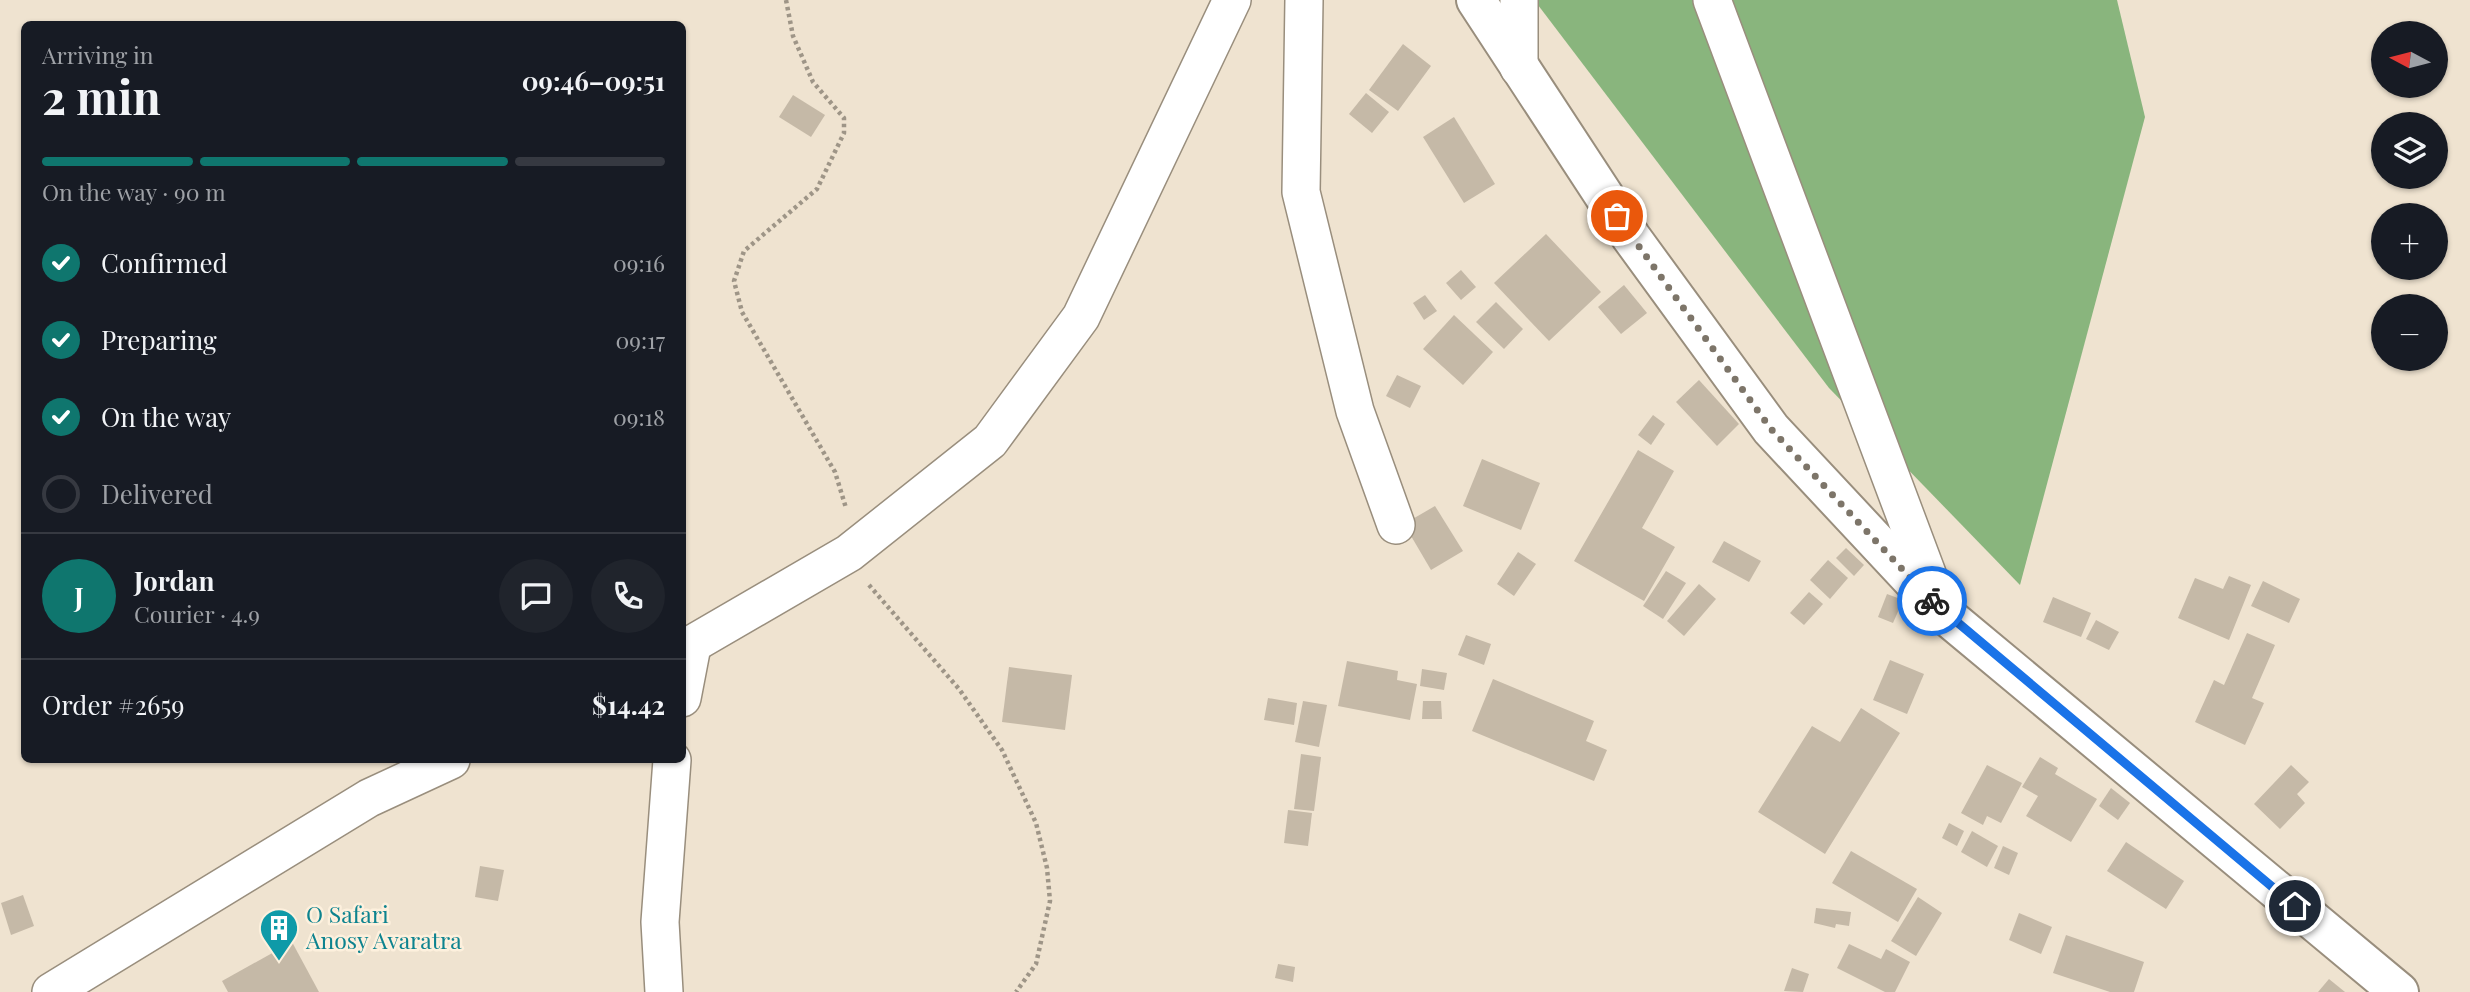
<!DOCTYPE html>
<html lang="en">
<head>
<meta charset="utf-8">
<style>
  body { margin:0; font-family:"Playfair Display",serif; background:#20242c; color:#f1f3f6; height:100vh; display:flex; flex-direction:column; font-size:26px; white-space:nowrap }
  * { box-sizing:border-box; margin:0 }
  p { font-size:23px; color:#9ea1a6 }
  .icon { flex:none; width:38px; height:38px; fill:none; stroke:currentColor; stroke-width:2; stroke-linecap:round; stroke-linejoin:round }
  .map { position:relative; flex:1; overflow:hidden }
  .side { position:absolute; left:21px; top:21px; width:665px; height:742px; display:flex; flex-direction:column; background:#171b24; border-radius:10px; box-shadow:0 2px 5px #0004 }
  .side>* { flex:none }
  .needle { width:46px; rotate:277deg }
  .controls { position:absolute; left:2371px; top:21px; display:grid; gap:14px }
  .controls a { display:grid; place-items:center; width:77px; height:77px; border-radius:50%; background:#171b24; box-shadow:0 2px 5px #0004; font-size:35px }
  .pin { position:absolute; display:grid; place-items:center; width:60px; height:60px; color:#fff; margin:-30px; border:4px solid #fff; border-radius:50%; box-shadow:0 2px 7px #0007 }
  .courier { position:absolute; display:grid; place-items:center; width:70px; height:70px; margin:-35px; border:5px solid #1a73e8; border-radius:50%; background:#fff; color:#222; box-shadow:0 2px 9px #0007 }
  .summary em { font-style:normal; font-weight:700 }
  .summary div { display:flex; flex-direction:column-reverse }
  .summary { display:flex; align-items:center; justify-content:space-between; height:119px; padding:0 21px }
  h1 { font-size:46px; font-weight:700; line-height:52px }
  .bar { display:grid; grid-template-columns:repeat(4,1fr); gap:10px 7px; align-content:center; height:84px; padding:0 21px }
  .bar i { height:9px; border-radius:5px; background:#363941 }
  .bar .on { background:#0f766e }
  .bar p { grid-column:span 4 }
  .line { display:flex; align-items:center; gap:18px; padding:0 21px; border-top:2px solid #363941 }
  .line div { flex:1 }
  .round { display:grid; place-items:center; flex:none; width:74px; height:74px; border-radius:37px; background:#20242c }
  ol { padding:0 21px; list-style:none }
  li { display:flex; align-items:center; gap:21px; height:77px }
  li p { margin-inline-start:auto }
  li .icon { padding:7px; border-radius:50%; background:#0f766e; color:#fff; stroke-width:4 }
  li:last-child { color:#9ea1a6 }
  li i { width:38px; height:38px; border:4px solid #363941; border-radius:50% }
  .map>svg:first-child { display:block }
</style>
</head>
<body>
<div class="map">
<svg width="2470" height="992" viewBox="0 0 2470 992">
  <rect width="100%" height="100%" fill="#efe3d0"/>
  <polygon fill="#89b57d" points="1539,0 2117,0 2145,117 2020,585 1829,388 1538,5"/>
  <g fill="#c5b9a7">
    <polygon points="1403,44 1431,66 1398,111 1369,90"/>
    <polygon points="1366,93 1389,112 1372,133 1349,114"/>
    <polygon points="793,95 825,115 811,137 779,117"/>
    <polygon points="1454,117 1495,184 1464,203 1423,137"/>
    <polygon points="1546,234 1601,292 1549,341 1494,283"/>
    <polygon points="1461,270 1476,287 1461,300 1446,283"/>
    <polygon points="1624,285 1647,313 1621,334 1598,307"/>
    <polygon points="1425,295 1437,311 1424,320 1413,303"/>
    <polygon points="1496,302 1523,329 1504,349 1476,322"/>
    <polygon points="1454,315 1493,352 1463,385 1423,349"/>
    <polygon points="1397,375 1421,386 1410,408 1386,396"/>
    <polygon points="1699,380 1739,424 1717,446 1676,402"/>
    <polygon points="1653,415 1665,424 1651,445 1638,435"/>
    <polygon points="1638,450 1674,471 1642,528 1675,547 1644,601 1574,561"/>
    <polygon points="1482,459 1540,483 1521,530 1463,506"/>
    <polygon points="1435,506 1463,551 1431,570 1404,524"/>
    <polygon points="1724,541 1761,561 1749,582 1712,562"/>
    <polygon points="1846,548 1864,565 1854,576 1836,558"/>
    <polygon points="1518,552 1536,564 1514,596 1497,584"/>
    <polygon points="1828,560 1848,578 1830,599 1810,580"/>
    <polygon points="1666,571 1686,583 1663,619 1643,606"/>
    <polygon points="2229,576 2251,585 2229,640 2178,618 2195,578 2223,589"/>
    <polygon points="2263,581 2300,599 2289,623 2251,606"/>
    <polygon points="1699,584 1716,599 1684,636 1667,621"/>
    <polygon points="1809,592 1823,604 1804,625 1790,613"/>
    <polygon points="1887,594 1903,600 1893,623 1878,617"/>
    <polygon points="2053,597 2091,613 2081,637 2043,622"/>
    <polygon points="2096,620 2119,632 2109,650 2086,639"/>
    <polygon points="2247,633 2275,645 2252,698 2264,703 2245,745 2195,722 2214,680 2224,685"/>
    <polygon points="1466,635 1491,644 1484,665 1458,655"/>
    <polygon points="1890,660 1924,674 1907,714 1873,700"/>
    <polygon points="1347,661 1398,671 1397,680 1417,684 1410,720 1338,706"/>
    <polygon points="1009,667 1072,675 1065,730 1002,722"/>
    <polygon points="1422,669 1447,673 1444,690 1420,686"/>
    <polygon points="1493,679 1594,721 1586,741 1607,750 1594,781 1472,731"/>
    <polygon points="1268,698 1297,703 1294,725 1264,720"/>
    <polygon points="1303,701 1327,705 1319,747 1295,742"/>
    <polygon points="1423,701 1441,701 1442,719 1422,719"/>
    <polygon points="1861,708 1900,733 1825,854 1758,812 1812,726 1840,742"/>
    <polygon points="1301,754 1321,757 1314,811 1294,809"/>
    <polygon points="2040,757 2058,768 2055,774 2097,799 2071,842 2026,816 2038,796 2022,787"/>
    <polygon points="1987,765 2022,783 2001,823 1987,816 1983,825 1961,813"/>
    <polygon points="2291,765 2309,782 2297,794 2305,803 2280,829 2254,804"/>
    <polygon points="2111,788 2130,803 2118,820 2099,806"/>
    <polygon points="1288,810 1312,813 1308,846 1284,843"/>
    <polygon points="1949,823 1964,831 1957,846 1942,838"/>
    <polygon points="1972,831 1998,846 1987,867 1961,852"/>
    <polygon points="2126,842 2184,881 2166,909 2107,871"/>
    <polygon points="2003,846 2018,853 2009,875 1994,868"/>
    <polygon points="1851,851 1917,889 1898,922 1832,883"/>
    <polygon points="480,866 504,870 498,901 475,897"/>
    <polygon points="23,895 34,926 11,935 1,903"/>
    <polygon points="1918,897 1942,913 1916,956 1891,941"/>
    <polygon points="1816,908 1851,912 1849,926 1836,924 1835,928 1814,923"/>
    <polygon points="2019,913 2052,927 2041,954 2009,940"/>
    <polygon points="2066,935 2144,962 2134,992 2110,992 2053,973"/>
    <polygon points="292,942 319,992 228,992 222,981"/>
    <polygon points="1849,944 1881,959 1886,949 1910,962 1895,992 1885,992 1837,968"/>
    <polygon points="1278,964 1295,967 1293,982 1275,978"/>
    <polygon points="1792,968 1809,974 1803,992 1784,991"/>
    <polygon points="2329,979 2345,992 2318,992"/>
  </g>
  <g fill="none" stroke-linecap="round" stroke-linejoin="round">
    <g stroke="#998e7d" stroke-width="40">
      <g id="street">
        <polyline points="1304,0 1301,192 1355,411 1396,525"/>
        <polyline points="1712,0 1941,611"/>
        <polyline points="1519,68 1519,0"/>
        <polyline points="682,650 849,553 990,441 1081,317 1232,0"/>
        <polyline points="682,698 692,646"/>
        <polyline points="51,992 369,798 451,760"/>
        <polyline points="664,992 660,922 672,760"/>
      </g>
    </g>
    <g stroke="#998e7d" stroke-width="42">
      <polyline id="secondary" points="1476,0 1631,237 1771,429 1942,612 2399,992"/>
    </g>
    <g stroke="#9e9587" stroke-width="4.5" stroke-dasharray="3.5 3.5" stroke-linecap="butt">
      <polyline points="786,0 793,36 813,82 844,118 844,133 817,189 744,251 734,281 742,312 835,472 846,508"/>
      <polyline points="869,585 959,689 1002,750 1036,823 1047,868 1050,901 1036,964 1016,992"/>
    </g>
    <use href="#street" stroke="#fff" stroke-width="37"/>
    <use href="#secondary" stroke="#fff" stroke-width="38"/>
  </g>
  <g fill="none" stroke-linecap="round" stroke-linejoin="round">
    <polyline stroke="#7d7569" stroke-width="7" stroke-dasharray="0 12.6" points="1617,216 1771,429 1932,601"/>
    <polyline stroke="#1a73e8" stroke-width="9" points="1932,601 2295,906"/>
  </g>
  <defs>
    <g id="building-pin" transform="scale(2.0125)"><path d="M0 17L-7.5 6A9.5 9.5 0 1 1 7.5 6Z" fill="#0f9aa8" stroke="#fdf0dd"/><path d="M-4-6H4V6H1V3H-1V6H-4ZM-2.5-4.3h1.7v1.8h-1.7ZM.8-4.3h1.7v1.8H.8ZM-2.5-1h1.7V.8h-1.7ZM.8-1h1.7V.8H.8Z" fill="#fff"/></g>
  </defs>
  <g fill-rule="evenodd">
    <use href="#building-pin" x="279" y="928"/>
  </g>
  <g text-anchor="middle" stroke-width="5" stroke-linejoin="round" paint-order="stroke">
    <g font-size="23" fill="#0d838f" stroke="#fdf0dd" text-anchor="start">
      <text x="306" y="923">O Safari<tspan x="306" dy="26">Anosy Avaratra</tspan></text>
    </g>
  </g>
</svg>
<div class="controls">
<a><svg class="needle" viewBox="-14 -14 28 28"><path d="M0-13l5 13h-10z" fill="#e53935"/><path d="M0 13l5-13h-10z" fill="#9ea1a6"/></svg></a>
<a><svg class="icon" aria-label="layers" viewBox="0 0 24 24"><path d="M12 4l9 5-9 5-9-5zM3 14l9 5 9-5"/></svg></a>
<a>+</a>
<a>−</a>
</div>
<div class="pin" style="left:1617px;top:216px;background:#ea580c"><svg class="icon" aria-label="bag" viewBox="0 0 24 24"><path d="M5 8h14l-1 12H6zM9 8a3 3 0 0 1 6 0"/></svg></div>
<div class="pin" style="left:2295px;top:906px;background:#1f2937"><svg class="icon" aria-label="home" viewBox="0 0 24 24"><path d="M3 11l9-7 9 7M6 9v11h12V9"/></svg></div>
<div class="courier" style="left:1932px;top:601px"><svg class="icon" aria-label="bike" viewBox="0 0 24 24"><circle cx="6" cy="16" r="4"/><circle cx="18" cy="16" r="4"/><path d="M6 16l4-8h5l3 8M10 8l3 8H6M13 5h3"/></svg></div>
<section class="side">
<div class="summary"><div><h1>2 min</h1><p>Arriving in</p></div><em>09:46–09:51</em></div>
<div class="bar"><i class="on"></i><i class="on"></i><i class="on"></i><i></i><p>On the way · 90 m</p></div>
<ol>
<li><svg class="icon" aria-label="check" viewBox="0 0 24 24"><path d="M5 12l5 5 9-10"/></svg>Confirmed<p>09:16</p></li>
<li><svg class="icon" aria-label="check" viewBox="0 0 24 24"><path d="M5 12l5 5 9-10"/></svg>Preparing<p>09:17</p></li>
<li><svg class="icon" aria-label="check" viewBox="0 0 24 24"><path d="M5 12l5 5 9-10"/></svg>On the way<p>09:18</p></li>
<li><i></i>Delivered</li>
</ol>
<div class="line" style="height:126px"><b class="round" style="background:#0f766e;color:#fff">J</b><div><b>Jordan</b><p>Courier · 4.9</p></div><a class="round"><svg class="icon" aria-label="chat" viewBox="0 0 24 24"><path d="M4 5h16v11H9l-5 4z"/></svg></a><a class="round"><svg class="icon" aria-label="phone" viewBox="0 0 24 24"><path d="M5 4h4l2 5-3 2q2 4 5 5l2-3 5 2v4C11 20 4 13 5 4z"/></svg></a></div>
<div class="line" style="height:91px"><div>Order #2659</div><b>$14.42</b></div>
</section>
</div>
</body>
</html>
